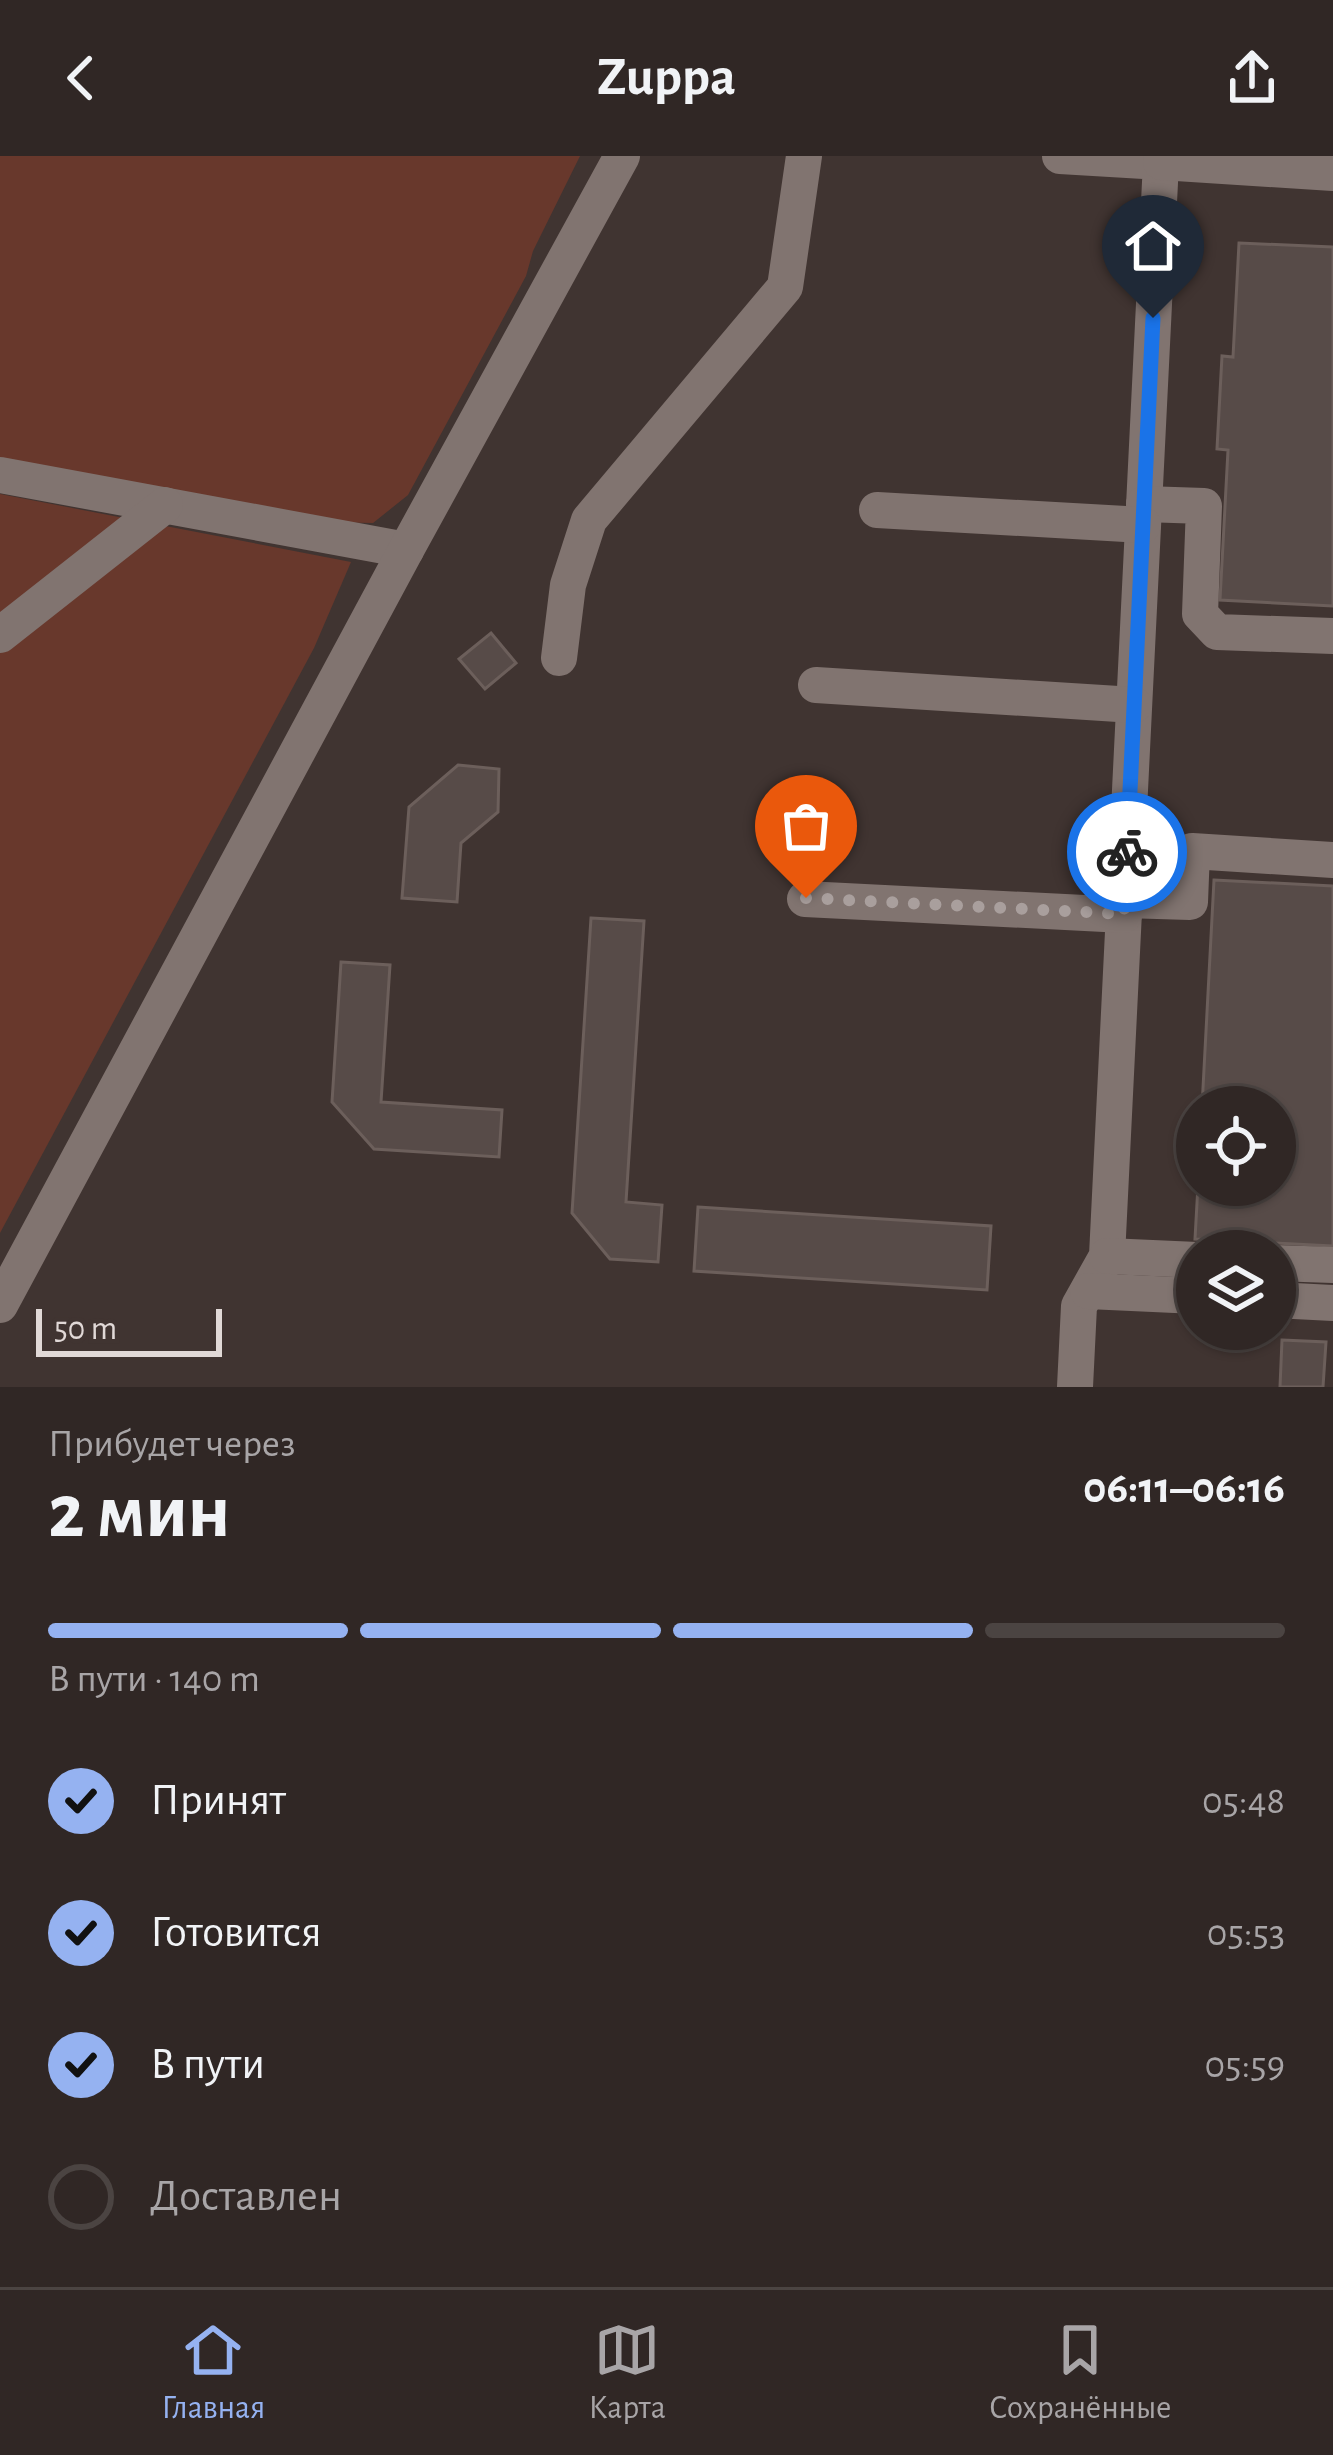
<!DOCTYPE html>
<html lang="ru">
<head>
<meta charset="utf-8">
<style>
  body { margin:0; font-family:"Alegreya Sans",sans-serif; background:#382f2d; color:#f1f3f6; height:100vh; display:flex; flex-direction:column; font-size:45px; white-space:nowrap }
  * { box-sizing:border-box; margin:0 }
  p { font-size:39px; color:#a8a5a7 }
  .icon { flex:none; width:66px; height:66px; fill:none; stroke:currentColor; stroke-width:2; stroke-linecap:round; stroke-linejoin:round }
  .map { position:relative; height:1231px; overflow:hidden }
  .details { display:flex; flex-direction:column; background:#302725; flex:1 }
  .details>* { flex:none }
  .tools { position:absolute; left:1176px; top:930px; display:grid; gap:24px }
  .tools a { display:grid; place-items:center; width:120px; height:120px; border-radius:50%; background:#302725; box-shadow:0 3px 9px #0004,0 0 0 3px #4b4442; font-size:60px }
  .scale { position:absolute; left:36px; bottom:30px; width:186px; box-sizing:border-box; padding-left:12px; border:6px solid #e1d9d7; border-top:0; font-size:33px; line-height:42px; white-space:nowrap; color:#e1d9d7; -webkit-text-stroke:9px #403431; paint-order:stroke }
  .pin { position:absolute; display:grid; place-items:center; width:102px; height:102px; color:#fff; margin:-123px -51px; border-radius:50% 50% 50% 0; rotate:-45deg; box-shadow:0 0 12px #0007 }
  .pin .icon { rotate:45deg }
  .courier { position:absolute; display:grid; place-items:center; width:120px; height:120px; margin:-60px; border:9px solid #1a73e8; border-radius:50%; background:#fff; color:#222; box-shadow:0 3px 15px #0007 }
  .summary em { font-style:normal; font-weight:700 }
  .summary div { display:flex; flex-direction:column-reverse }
  .summary { display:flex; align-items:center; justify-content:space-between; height:204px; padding:0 48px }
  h1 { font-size:78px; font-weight:700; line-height:90px }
  .bar { display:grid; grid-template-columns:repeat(4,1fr); gap:18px 12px; align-content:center; height:144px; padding:0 48px }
  .bar i { height:15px; border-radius:9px; background:#4b4442 }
  .bar .active { background:#95b2f1 }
  .bar p { grid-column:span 4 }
  ol { padding:0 48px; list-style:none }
  li { display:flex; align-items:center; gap:36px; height:132px }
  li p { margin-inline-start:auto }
  li .icon { padding:12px; border-radius:50%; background:#95b2f1; color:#111; stroke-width:4 }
  li:last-child { color:#a8a5a7 }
  li i { width:66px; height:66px; border:6px solid #4b4442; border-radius:50% }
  header { display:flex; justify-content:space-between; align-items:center; height:156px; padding:0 48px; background:#302725; font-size:54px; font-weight:700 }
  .tabs { display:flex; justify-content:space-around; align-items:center; height:168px; border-top:3px solid #4b4442; background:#302725; font-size:33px; color:#a8a5a7 }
  .tabs a { display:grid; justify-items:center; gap:6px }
  .tabs .active { color:#95b2f1 }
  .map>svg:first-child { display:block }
</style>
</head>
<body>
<header><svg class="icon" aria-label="back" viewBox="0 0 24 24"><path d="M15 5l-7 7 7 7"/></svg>Zuppa<svg class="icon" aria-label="share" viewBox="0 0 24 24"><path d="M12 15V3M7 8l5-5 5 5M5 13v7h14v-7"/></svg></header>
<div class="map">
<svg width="1333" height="1231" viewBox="0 0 1333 1231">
  <rect width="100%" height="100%" fill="#403431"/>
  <g fill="#68382c">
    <polygon points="0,0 580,0 533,95 526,120 408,339 373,367 325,366 0,303"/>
    <polygon points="0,338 351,406 314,492 0,1077"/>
  </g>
  <g fill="#574b48" stroke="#6c5f5b" stroke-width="3">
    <polygon points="1239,87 1333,91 1333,450 1220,444 1228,294 1217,293 1222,200 1233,201"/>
    <polygon points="491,477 516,507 485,533 459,503"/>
    <polygon points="458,609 499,613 498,656 461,687 457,746 402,742 409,651"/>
    <polygon points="1214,724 1333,730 1333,1090 1195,1083 1198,1029 1275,1029 1275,951 1202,951"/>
    <polygon points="591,762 644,765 626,1046 662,1049 658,1106 610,1103 572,1057"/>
    <polygon points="341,806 390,809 381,946 502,954 499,1001 374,993 332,946"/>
    <polygon points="698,1051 991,1070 987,1134 694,1115"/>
    <polygon points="1282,1184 1326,1186 1323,1231 1280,1231"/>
  </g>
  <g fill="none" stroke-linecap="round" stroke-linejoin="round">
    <g stroke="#817470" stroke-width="36">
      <polyline points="1060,0 1161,6 1107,1100 1079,1150 1075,1231"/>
      <polyline points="1161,6 1333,17"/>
      <polyline points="0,319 406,394"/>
      <polyline points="1144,348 1204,350 1200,458 1217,476 1333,480"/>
      <polyline points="877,354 1143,369"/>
      <polyline points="0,479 165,349"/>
      <polyline points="559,502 568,429 589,364 785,131 804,0"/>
      <polyline points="816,529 1134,549"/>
      <polyline points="805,743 1124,759"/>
      <polyline points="1125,744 1190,746 1192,695 1333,704"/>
      <polyline points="1107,1100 1197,1104"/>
      <polyline points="1275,1107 1333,1109"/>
      <polyline points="1088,1135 1197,1140"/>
      <polyline points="1275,1144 1333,1147"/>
      <polyline points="0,1149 406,394 622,0"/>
    </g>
  </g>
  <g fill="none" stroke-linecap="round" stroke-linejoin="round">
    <polyline stroke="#a99f9d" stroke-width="12" stroke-dasharray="0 21.6" points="806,742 1124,758 1127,696"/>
    <polyline stroke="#1a73e8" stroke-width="15" points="1127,696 1153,162"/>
  </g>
</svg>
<div class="tools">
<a><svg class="icon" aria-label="locate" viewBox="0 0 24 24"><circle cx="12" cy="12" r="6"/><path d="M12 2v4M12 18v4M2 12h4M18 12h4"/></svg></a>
<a><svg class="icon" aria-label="layers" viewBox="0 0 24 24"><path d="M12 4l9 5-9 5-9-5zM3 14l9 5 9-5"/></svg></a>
</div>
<div class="scale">50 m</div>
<div class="pin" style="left:806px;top:742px;background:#ea580c"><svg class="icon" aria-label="bag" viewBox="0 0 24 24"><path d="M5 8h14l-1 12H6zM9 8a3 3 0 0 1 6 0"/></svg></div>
<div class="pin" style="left:1153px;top:162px;background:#1f2937"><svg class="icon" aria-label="home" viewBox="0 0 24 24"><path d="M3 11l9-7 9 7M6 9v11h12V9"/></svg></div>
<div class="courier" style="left:1127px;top:696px"><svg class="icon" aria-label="bike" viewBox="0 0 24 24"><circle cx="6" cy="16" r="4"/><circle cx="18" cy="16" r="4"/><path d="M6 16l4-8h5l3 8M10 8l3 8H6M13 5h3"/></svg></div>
</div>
<section class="details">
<div class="summary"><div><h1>2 мин</h1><p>Прибудет через</p></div><em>06:11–06:16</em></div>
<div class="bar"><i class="active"></i><i class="active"></i><i class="active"></i><i></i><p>В пути · 140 m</p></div>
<ol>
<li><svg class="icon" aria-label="check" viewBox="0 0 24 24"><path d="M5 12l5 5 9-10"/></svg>Принят<p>05:48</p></li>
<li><svg class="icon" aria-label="check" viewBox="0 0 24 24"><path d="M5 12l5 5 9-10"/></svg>Готовится<p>05:53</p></li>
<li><svg class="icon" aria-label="check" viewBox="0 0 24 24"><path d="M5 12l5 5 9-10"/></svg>В пути<p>05:59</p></li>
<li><i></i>Доставлен</li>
</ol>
</section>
<nav class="tabs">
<a class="active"><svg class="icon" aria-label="home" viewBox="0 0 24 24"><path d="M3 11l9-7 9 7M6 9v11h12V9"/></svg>Главная</a>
<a><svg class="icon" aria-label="map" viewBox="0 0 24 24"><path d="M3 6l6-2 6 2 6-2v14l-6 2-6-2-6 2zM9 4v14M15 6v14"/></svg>Карта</a>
<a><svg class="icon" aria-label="saved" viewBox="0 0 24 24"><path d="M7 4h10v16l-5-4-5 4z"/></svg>Сохранённые</a>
</nav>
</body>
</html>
